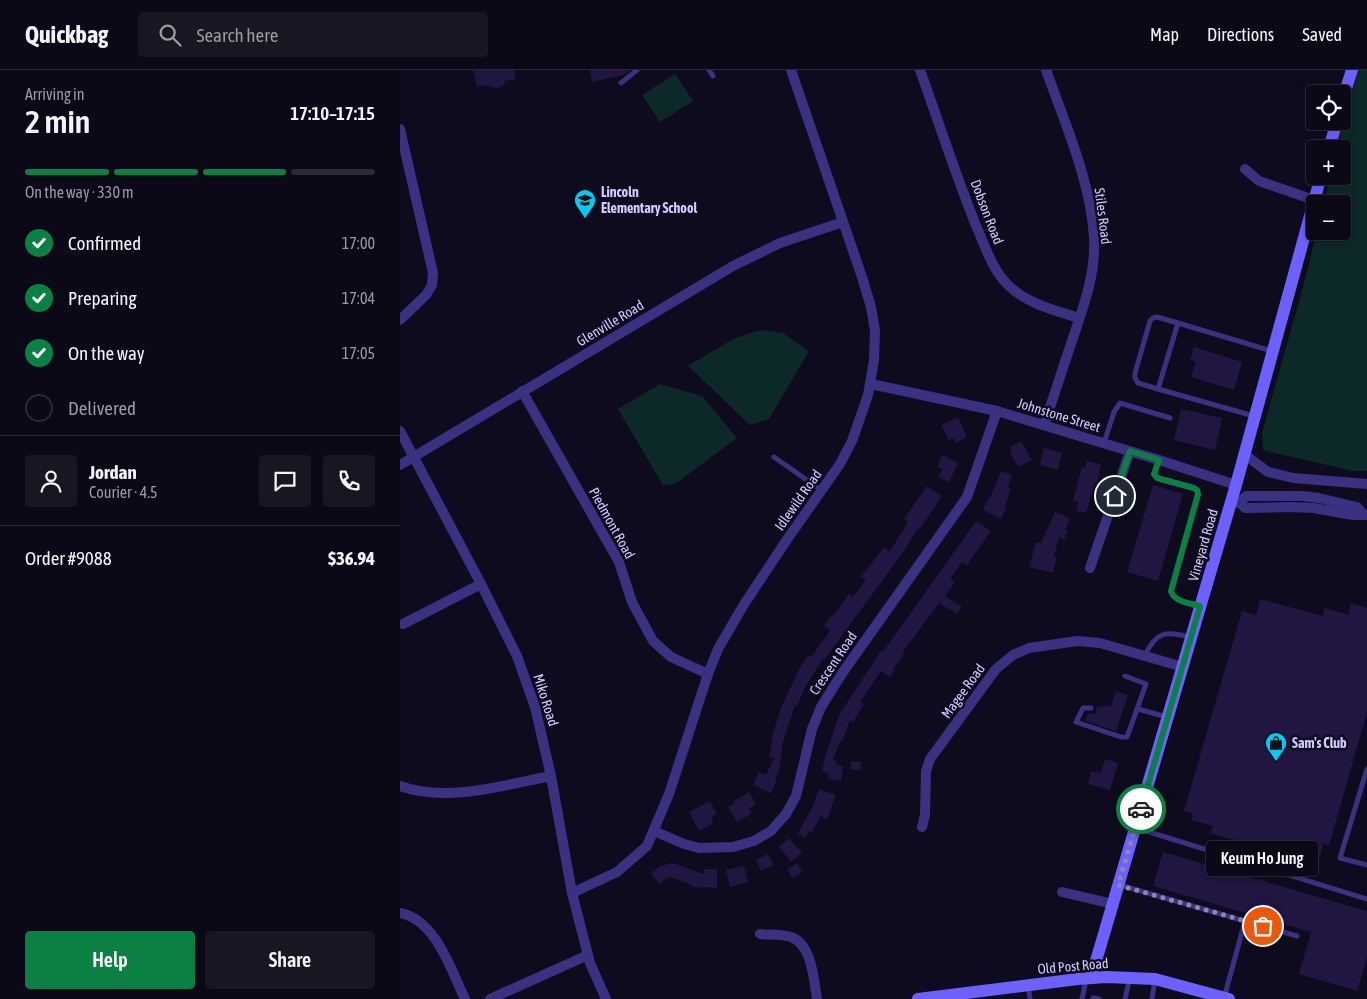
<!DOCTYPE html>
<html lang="en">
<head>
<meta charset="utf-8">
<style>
  body { margin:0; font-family:"Asap Condensed",sans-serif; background:#191624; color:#f1f3f6; height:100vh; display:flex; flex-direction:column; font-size:19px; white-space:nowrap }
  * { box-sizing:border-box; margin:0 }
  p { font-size:16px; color:#9a9aa1 }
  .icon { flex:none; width:28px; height:28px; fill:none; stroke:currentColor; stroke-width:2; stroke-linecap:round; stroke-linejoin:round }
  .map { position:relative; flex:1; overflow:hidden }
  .side { display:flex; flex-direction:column; background:#0b0817; width:400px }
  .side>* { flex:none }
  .buttons { position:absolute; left:906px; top:15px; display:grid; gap:10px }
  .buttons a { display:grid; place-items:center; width:45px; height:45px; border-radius:5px; background:#0b0817; box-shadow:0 2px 8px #0003,0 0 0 1px #2b2936; font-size:25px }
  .pin { position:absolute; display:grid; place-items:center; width:42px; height:42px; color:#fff; margin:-21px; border:2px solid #fff; border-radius:50%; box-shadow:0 1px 5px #0007 }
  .courier { position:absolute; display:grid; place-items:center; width:50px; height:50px; margin:-25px; border:4px solid #0b8043; border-radius:50%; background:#fff; color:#222; box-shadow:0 1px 6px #0007 }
  .bubble { position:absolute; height:35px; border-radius:5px; background:#0b0817; box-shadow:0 2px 8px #0003,0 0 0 1px #2b2936; font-size:16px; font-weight:600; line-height:35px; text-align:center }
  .summary em { font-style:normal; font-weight:600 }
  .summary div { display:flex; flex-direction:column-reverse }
  .summary { display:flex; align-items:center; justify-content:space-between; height:85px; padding:0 25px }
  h1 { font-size:32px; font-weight:600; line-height:38px }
  .bar { display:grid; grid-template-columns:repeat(4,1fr); gap:8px 5px; align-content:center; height:60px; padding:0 25px }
  .bar i { height:6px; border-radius:4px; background:#2b2936 }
  .bar .active { background:#0b8043 }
  .bar p { grid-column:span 4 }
  .line { display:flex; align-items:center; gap:12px; padding:0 25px; border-top:1px solid #2b2936 }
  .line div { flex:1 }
  .round { display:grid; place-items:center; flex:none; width:52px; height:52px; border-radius:5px; background:#191624 }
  ol { padding:0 25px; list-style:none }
  li { display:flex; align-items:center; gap:15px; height:55px }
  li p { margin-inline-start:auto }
  li .icon { padding:5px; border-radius:50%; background:#0b8043; color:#fff; stroke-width:4 }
  li:last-child { color:#9a9aa1 }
  li i { width:28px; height:28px; border:2px solid #2b2936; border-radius:50% }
  .button { display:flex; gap:10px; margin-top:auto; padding:10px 25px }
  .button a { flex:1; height:58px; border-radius:5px; background:#0b8043; color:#fff; font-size:20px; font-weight:600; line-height:58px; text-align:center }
  .button a+a { background:#191624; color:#f1f3f6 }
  header { display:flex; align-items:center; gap:30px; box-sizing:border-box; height:70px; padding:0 25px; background:#0b0817; border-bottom:1px solid #2b2936 }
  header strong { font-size:24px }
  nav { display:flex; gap:28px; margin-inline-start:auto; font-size:18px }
  .search { width:350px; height:45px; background:#191624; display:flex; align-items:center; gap:12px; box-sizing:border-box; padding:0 18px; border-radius:5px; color:#9a9aa1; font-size:19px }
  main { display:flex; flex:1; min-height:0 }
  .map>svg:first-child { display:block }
</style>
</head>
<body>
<header>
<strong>Quickbag</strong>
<div class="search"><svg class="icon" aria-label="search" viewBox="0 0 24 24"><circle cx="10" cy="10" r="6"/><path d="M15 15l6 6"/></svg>Search here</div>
<nav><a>Map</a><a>Directions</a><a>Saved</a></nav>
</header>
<main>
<section class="side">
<div class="summary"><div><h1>2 min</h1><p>Arriving in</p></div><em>17:10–17:15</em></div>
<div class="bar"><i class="active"></i><i class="active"></i><i class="active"></i><i></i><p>On the way · 330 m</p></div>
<ol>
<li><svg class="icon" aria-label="check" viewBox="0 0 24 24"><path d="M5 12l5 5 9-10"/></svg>Confirmed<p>17:00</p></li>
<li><svg class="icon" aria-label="check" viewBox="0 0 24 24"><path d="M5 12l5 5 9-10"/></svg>Preparing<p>17:04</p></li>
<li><svg class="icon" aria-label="check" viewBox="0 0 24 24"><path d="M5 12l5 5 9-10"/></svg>On the way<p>17:05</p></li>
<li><i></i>Delivered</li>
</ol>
<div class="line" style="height:90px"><a class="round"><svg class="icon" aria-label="person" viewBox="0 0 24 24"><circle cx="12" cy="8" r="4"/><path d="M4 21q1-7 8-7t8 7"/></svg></a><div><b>Jordan</b><p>Courier · 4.5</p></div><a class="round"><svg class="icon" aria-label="chat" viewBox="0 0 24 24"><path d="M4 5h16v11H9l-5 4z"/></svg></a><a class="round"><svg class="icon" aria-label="phone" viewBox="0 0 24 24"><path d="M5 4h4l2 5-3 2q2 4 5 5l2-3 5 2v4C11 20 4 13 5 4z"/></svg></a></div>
<div class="line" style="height:65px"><div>Order #9088</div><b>$36.94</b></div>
<div class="button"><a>Help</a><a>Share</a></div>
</section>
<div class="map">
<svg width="967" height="929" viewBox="0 0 967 929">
  <rect width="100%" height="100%" fill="#0f0b1f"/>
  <g fill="#0d2829">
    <polygon points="959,0 967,0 967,401 953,401 863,380 862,363 905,210 917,161 942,161 942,134 924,134 930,106 942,106 942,79 937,79 944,48"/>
    <polygon points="275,4 293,31 260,52 242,25"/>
    <polygon points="360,260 383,263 409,281 369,349 350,355 288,296 335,268"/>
    <polygon points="260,314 302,326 337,368 275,414 263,415 218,339"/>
  </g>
  <g fill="#211541">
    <polygon points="73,0 114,0 116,9 104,11 105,14 98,18 89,17 89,15 77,17"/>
    <polygon points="190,0 230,0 224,5 192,12"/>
    <polygon points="794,277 842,292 834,320 791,307 796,292 790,290"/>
    <polygon points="781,339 822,348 815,380 774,370"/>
    <polygon points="558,347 567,367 556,373 553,368 549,370 541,355"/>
    <polygon points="621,371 632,390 618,397 610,383 612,382 609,377"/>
    <polygon points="644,378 662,383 658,400 640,395"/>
    <polygon points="542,386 545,386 558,393 549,412 538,407 542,399 537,397"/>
    <polygon points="687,391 701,394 697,414 695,413 686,443 676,441 679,432 673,430 682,397 685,398"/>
    <polygon points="601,401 612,405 608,418 611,419 605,435 607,436 601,449 583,440 589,427 590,428"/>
    <polygon points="753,415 783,424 758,511 727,502"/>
    <polygon points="527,416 542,426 520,459 518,458 504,481 424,590 423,589 406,615 397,636 395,635 383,672 379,701 375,709 377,710 371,723 353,715 359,702 366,705 374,688 369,687 373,663 381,638 397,604 396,604 408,585 411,587 430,561 424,556 432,545 433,546 449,524 452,527 456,523 466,510 461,507 484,477 490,481 508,452 504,449"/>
    <polygon points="655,442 670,448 665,460 668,461 664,470 659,467 654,486 657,487 653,503 629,497 636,472 641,473"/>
    <polygon points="576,451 591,461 567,495 562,492 550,509 555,512 545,526 562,537 557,544 539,533 502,583 504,584 493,599 495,600 490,607 481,601 460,632 464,634 453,652 450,650 442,672 440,671 433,690 437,691 436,695 443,696 441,711 428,709 429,703 422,702 425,687 439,645 481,581 483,582"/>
    <polygon points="860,529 923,546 924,538 949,545 951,533 967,538 967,642 929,776 924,773 920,788 897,788 810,763 813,756 791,750 793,743 784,741 842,541 856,545"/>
    <polygon points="716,621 728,625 716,661 685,651 688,643 695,645 697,637 711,636"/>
    <polygon points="705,689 718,693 710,720 688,714 691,701 701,703"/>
    <polygon points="452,691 461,692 460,700 450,699"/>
    <polygon points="419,719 436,725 427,750 421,746 412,762 409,761 405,768 398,763 412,738"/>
    <polygon points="349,722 356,734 349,739 351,742 349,745 337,752 328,737 335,733 334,731"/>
    <polygon points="310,731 317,744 311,748 313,754 299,761 289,742"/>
    <polygon points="389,768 402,783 391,792 379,777"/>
    <polygon points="763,782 967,841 967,887 957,921 899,904 911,862 753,816"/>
    <polygon points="368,784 374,795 361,801 356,790"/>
    <polygon points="273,793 304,804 304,799 317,799 317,818 292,817 292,815 271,807 267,808 260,814 251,804 260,796"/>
    <polygon points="397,793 402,802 392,808 387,799"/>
    <polygon points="344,796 348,812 330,817 326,800"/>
  </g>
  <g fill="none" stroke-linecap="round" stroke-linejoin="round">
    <g stroke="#3a3281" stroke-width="5">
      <polyline points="309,0 313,6"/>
      <polyline points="221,13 237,0"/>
      <polyline points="778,253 758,319 738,313 735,308 735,303 750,251 753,248 757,247 778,253 872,281"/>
      <polyline points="758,319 854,346"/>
      <polyline points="704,373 714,342 720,333 770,348"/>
      <polyline points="374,387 421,420"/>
      <path d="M758 390 754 404 757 408 794 418 797 420 798 425 771 521C774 532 790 533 800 537"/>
      <path d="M745 585C757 561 765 561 790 567"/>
      <polyline points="691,638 683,638 676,652 721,667 727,667 746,614 725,606"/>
      <polyline points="738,639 767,647"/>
      <polyline points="967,699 940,788 967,795"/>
      <polyline points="736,758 967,829"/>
      <polyline points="720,815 897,866"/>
      <polyline points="628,915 630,929"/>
      <polyline points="693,928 699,929"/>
      <polyline points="824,928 845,851"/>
      <polyline points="682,929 686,910"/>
      <polyline points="725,929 730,907"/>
      <polyline points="752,929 755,909"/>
    </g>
    <g stroke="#3a3281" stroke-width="10">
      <path d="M520 0C539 53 556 106 577 158 586 178 592 199 608 215 627 234 654 240 679 248"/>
      <polyline points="0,59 33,203 32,215 26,225 0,250"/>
      <polyline points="845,99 859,111 914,130"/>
      <polyline points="471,314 597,341 759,390 836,415"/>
      <polyline points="122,321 219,492 232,532 253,571 271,587 308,604"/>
      <path d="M644 355C654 326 663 297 673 268 684 235 696 203 694 168 691 112 665 53 646 0"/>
      <polyline points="0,361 81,514 117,586 135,637 151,706 172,823 190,893 206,929"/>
      <polyline points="844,384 868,402 893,408 967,414"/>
      <polyline points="0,395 333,196 380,173 443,152"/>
      <polyline points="831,432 840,433 846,426 902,426 919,428 957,437 963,444"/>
      <polyline points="840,433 845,438 891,437 914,438 953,445 966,445"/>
      <polyline points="690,498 730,381"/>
      <polyline points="3,554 81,514"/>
      <path d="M0 716C46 733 104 715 151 706"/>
      <polyline points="522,757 525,745 526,701 530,689 596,599 613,585 629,578 677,571 700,573 783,597"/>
      <polyline points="254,761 284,774 299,778 333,777 354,771 371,761 386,744 396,726 412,659 421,637 443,602 567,427 597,341"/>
      <polyline points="662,822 713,834"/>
      <polyline points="172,823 217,802 247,776 269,724 308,604 318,579 343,536 386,471 440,394 452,371 468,325 474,290 475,261 471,237 462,207 391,0"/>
      <path d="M0 843C36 850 51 900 65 929"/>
      <path d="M360 864C369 865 381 864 391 867 412 874 414 911 417 929"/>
      <polyline points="90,929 188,885"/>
    </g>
    <g stroke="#6e60ff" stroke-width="12">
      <polyline points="942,31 952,0"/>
      <polyline points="929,79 937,51"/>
      <polyline points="691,908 836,415 921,106"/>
      <polyline points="518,929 678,909 706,907 755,909 829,929"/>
    </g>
  </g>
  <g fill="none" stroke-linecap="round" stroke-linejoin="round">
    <polyline stroke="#8e86b1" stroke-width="5" stroke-dasharray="0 9" points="741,739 718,815 863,856"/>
    <path stroke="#0b8043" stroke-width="6" d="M715 426 730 381 759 390 754 404 757 408 794 418 797 420 798 424 771 521C774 532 790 533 800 536L741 739"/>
  </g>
  <defs>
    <g id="school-pin" transform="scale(1.125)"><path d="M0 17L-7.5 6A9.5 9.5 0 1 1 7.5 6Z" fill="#00cbf4" stroke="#0f0b1f"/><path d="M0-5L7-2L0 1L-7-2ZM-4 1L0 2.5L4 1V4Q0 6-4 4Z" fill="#111"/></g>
    <g id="shop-pin" transform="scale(1.125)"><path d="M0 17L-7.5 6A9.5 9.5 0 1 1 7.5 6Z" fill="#00cbf4" stroke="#0f0b1f"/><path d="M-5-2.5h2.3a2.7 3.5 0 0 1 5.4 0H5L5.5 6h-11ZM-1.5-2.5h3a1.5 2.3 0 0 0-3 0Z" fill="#111"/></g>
  </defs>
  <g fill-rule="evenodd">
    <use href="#school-pin" x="185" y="130"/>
    <use href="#shop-pin" x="876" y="673"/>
  </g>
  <g text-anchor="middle" stroke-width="5" stroke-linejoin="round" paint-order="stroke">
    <g font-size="14" font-weight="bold" fill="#d2c9ff" stroke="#0f0b1f" text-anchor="start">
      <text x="201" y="127">Lincoln<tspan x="201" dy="16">Elementary School</tspan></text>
      <text x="892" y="678">Sam's Club</text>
    </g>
    <g font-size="14" fill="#d2c9ff" stroke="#0f0b1f">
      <text transform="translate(587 142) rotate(69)" y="5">Dobson Road</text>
      <text transform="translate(703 146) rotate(83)" y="5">Stiles Road</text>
      <text transform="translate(210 253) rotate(-31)" y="5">Glenville Road</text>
      <text transform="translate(659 345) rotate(17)" y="5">Johnstone Street</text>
      <text transform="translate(398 430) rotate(-55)" y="5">Idlewild Road</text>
      <text transform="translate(212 453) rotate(61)" y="5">Piedmont Road</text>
      <text transform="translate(803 475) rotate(-74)" y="5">Vineyard Road</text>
      <text transform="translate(433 593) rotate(-56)" y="5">Crescent Road</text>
      <text transform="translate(563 621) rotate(-54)" y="5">Magee Road</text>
      <text transform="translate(146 630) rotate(73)" y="5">Miko Road</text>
      <text transform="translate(673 896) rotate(-5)" y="5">Old Post Road</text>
    </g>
  </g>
</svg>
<div class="buttons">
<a><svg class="icon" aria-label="locate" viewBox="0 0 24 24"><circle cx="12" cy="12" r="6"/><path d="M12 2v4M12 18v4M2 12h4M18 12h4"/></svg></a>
<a>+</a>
<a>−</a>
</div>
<div class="pin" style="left:863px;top:856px;background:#ea580c"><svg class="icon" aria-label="bag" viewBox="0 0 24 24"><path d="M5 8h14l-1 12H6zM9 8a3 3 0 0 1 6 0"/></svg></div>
<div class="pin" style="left:715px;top:426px;background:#1f2937"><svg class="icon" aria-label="home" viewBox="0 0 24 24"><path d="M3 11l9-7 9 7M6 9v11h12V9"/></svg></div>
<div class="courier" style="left:741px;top:739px"><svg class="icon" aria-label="car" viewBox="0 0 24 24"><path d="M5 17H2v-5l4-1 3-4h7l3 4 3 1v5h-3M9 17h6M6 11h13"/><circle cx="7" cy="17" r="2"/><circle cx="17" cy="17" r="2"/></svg></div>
<div class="bubble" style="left:806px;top:771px;width:112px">Keum Ho Jung</div>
</div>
</main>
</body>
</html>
